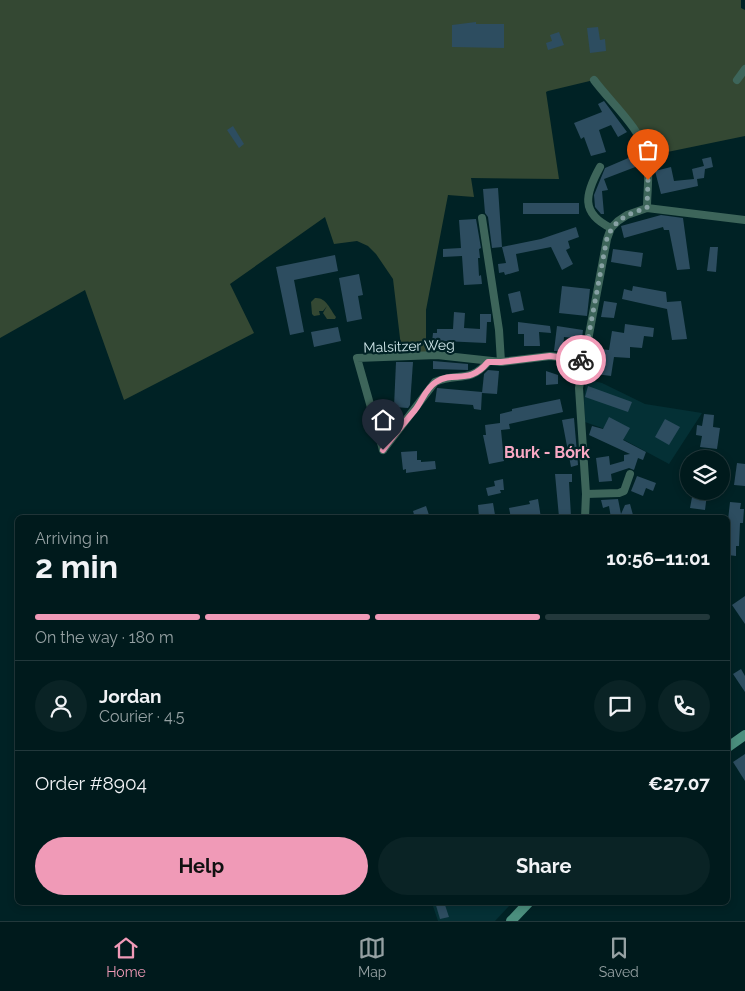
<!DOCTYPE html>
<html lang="en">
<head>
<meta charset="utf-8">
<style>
  body { margin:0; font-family:Raleway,sans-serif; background:#0a2325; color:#f1f3f6; height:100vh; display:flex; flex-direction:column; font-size:19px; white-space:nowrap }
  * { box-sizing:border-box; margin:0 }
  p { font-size:16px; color:#95a1a3 }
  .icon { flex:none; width:28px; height:28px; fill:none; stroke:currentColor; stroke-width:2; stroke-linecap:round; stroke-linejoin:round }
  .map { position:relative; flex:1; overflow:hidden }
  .sheet { position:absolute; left:15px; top:515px; width:715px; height:390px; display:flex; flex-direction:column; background:#001a1c; border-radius:8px; box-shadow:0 2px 8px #0003,0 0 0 1px #22383b }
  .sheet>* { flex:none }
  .fabs { position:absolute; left:680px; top:450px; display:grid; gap:10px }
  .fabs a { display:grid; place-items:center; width:50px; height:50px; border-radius:50%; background:#001a1c; box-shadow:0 2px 8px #0003,0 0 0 1px #22383b; font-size:25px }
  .pin { position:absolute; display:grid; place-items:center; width:42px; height:42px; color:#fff; margin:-51px -21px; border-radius:50% 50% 50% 0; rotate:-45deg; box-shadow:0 0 5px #0007 }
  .pin .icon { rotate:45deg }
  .courier { position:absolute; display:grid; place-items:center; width:50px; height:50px; margin:-25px; border:4px solid #f09ab7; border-radius:50%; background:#fff; color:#222; box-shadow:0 1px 6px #0007 }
  .head em { font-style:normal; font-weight:700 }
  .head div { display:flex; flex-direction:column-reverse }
  .head { display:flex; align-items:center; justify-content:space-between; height:85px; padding:0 20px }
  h1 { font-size:32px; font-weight:700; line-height:38px }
  .bar { display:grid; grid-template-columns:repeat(4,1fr); gap:8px 5px; align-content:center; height:60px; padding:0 20px }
  .bar i { height:6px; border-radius:4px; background:#22383b }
  .bar .on { background:#f09ab7 }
  .bar p { grid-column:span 4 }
  .line { display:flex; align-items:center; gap:12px; padding:0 20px; border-top:1px solid #22383b }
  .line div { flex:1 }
  .round { display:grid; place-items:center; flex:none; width:52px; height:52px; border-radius:26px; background:#0a2325 }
  .action { display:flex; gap:10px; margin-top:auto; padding:10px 20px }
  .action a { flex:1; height:58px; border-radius:30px; background:#f09ab7; color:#111; font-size:20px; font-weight:700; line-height:58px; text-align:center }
  .action a+a { background:#0a2325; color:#f1f3f6 }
  .dock { display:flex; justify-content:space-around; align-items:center; height:70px; border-top:1px solid #22383b; background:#001a1c; font-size:14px; color:#95a1a3 }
  .dock a { display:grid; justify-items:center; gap:2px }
  .dock .on { color:#f09ab7 }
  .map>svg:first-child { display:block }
</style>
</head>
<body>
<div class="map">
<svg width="745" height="921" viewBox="0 0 745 921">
  <rect width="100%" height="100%" fill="#002225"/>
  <g fill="#043035">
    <polygon points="586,379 602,383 645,404 702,413 669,464 602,428 585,422 584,402"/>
    <polygon points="432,903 512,903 495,921 438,921"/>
  </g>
  <g fill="#344833">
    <polygon points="0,0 741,0 741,8 745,10 745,136 648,156 623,114 594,80 548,91 546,92 559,179 471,178 474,197 448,195 426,310 426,354 402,355 393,279 376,254 368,246 357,241 334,244 325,217 230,284 254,333 124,400 85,290 0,338"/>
    <path d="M315 298C326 297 330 309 336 317L335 319H327L323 313 327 306 323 311H319L320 315 314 316 312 314 311 302Z"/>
  </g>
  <g fill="#2d4d60">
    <polygon points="476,22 476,24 504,24 504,48 452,47 452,25"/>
    <polygon points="598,27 600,40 605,39 606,51 590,53 587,28"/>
    <polygon points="559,32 564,45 548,50 546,43 552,41 550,35"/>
    <polygon points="604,101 627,132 618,137 611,125 599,130 606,152 591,156 584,137 581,139 574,123 602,112 598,104"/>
    <polygon points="233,126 244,144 239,148 227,130"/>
    <polygon points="633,156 638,166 604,179 608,190 602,191 604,214 601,214 595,207 594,195 605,168"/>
    <polygon points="711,157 713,167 705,169 704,178 697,179 698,186 661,194 655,171 671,167 674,181 694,179 692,169 704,166 702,159"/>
    <polygon points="498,188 502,247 492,248 488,217 485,213 483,189"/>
    <rect x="523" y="203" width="56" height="11"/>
    <polygon points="661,215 683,218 690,269 677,270 669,230 664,230 663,227 624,238 621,226"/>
    <polygon points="476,219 481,248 479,249 480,258 478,258 479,276 481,275 482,284 464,285 462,256 443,257 443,249 461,248 459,220"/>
    <polygon points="576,227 579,237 568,241 570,248 566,250 573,264 562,270 551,247 516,254 519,271 505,275 504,272 499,273 498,264 506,263 502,247 541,239"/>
    <polygon points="710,247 718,247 716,272 707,271"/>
    <polygon points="613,249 643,253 641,267 611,262"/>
    <polygon points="335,255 338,271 294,280 304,332 290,335 276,267"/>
    <polygon points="359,274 363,295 358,296 362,319 347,322 339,278"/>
    <polygon points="562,286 590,289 587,316 559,313"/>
    <polygon points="633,286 666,292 667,302 681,301 687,339 672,340 667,309 622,299 624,289 632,291"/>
    <polygon points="520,291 524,310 512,313 508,294"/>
    <polygon points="604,301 617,303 614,318 601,317"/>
    <polygon points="454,312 465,313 464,328 480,329 480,314 491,314 491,322 487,322 486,343 443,341 443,343 432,343 433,333 437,333 437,329 453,329"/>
    <polygon points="518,322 550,326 551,333 539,332 540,346 524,346 524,334 518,334"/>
    <polygon points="625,324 654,328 653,337 644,336 642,348 630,347 630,358 614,357 611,376 596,374 600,349 609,350 612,331 624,333"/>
    <polygon points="557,326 583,330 582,339 564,337 563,349 560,349 560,351 554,351"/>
    <polygon points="338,327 341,341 314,347 311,332"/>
    <polygon points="433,361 468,364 468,370 433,369"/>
    <polygon points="396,362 413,362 410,405 408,408 394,407"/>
    <polygon points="488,370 499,371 497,394 482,393 484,374"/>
    <polygon points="546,371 558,375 558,384 546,385"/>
    <polygon points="588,386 632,402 628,412 585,397"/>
    <polygon points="437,388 482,392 481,410 474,409 473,405 435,402"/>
    <polygon points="560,399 563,412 509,424 510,429 501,430 504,461 489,464 483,435 486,435 485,425 500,423 500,414 512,411 512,409"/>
    <polygon points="704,414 714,415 713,427 720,428 717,449 700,447 702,436 696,435 697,425 702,426"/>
    <polygon points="609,417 630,428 623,440 646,452 643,460 638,458 634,470 629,468 611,474 612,481 599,482 596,458 609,456 610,465 624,461 624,455 630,454 589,435 592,426 603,429"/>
    <polygon points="574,418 578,465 571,467 562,420"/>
    <polygon points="665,419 680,427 669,445 655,437"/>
    <polygon points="417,451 417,460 421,460 421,462 435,461 436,469 406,473 406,469 403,470 401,452"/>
    <polygon points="737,463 745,464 745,486 734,485"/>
    <polygon points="555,474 572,474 572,482 569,482 571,516 559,517"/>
    <polygon points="637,476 656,483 653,491 646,488 643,496 631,491"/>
    <polygon points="503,479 504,490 500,490 501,493 488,496 486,488 495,486 494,481"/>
    <polygon points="693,492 707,494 705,510 690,508"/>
    <polygon points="538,499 541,518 511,518 509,508 530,504 529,501"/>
    <polygon points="618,499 621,514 625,505 630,504 633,515 611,518 609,506 603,508 601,500"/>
    <polygon points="730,502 741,503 740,509 744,509 743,523 740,523 739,546 736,546 736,556 728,555 728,536 730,536 730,522 728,522 728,520"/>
    <polygon points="493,503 495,515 479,517 478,505"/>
    <polygon points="426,506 430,518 415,518 413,511"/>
    <polygon points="745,596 745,624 732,605"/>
    <polygon points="741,669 745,676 745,692 733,674"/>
    <polygon points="745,754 745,781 733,762"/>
    <polygon points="435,902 444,902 449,917 440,919"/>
  </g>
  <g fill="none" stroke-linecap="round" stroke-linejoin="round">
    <g stroke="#3d655a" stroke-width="8">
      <path d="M594 80C611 103 641 128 647 157 650 174 647 191 647 208"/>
      <polyline points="737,80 745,69"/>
      <path d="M600 167C585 194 580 213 611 228"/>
      <polyline points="482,218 499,330 501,362"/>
      <polyline points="383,450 357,358 437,355 501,362 550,356 584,360"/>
      <path d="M383 450 435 382C457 372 469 384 488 362"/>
      <polyline points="586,494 619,493 624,491 630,474"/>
      <polyline points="585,518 586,494 579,388 607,239 611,228 618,221 627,215 647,208 745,220"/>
    </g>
    <g stroke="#4b8f7e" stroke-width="10">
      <polyline points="728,747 745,735"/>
      <polyline points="511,921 529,902"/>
    </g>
  </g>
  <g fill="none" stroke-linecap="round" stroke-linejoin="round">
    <path stroke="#87a1a4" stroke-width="5" stroke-dasharray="0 9" d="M581 360H584L607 238C614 220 629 213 647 208L648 180"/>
    <path stroke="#f09ab7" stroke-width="6" d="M383 450C393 436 404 423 415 410 422 401 426 388 436 382 455 370 468 386 488 362H501L550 356 581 360"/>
  </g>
  <g text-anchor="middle" stroke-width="4.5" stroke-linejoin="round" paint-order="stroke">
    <g font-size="14" fill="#cfe6e9" stroke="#002225">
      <text transform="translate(409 346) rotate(-2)" y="5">Malsitzer Weg</text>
    </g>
    <g font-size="16" font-weight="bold" fill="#f9a9c4" stroke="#002225">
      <text x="547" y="458">Burk - Bórk</text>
    </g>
  </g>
</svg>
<div class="fabs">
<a><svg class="icon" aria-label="layers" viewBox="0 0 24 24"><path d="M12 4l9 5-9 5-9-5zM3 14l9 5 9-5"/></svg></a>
</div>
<div class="pin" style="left:648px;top:180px;background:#ea580c"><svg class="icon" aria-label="bag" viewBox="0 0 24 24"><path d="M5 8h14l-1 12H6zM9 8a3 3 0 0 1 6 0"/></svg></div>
<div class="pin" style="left:383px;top:450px;background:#1f2937"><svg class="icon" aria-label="home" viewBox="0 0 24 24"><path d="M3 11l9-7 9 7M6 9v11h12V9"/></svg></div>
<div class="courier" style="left:581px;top:360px"><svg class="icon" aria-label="bike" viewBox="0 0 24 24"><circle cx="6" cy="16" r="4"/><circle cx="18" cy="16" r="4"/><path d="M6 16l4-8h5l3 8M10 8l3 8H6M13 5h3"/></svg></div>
<section class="sheet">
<div class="head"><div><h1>2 min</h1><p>Arriving in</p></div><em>10:56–11:01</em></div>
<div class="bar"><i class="on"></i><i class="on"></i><i class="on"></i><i></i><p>On the way · 180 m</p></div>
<div class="line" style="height:90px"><a class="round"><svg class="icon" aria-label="person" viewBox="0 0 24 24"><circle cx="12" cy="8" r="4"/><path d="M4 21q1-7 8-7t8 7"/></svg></a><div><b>Jordan</b><p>Courier · 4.5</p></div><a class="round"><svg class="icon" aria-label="chat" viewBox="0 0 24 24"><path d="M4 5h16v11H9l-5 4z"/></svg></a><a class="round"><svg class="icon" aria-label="phone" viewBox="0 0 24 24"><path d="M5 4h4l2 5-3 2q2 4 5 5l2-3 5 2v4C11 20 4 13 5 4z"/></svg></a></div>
<div class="line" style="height:65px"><div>Order #8904</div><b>€27.07</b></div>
<div class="action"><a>Help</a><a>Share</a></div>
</section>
</div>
<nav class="dock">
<a class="on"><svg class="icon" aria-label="home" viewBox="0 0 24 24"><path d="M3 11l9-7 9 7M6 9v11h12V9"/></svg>Home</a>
<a><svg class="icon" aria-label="map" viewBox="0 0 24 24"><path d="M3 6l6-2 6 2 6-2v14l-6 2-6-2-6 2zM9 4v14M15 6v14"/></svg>Map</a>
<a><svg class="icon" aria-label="saved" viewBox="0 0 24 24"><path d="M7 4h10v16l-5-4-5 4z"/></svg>Saved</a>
</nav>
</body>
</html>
